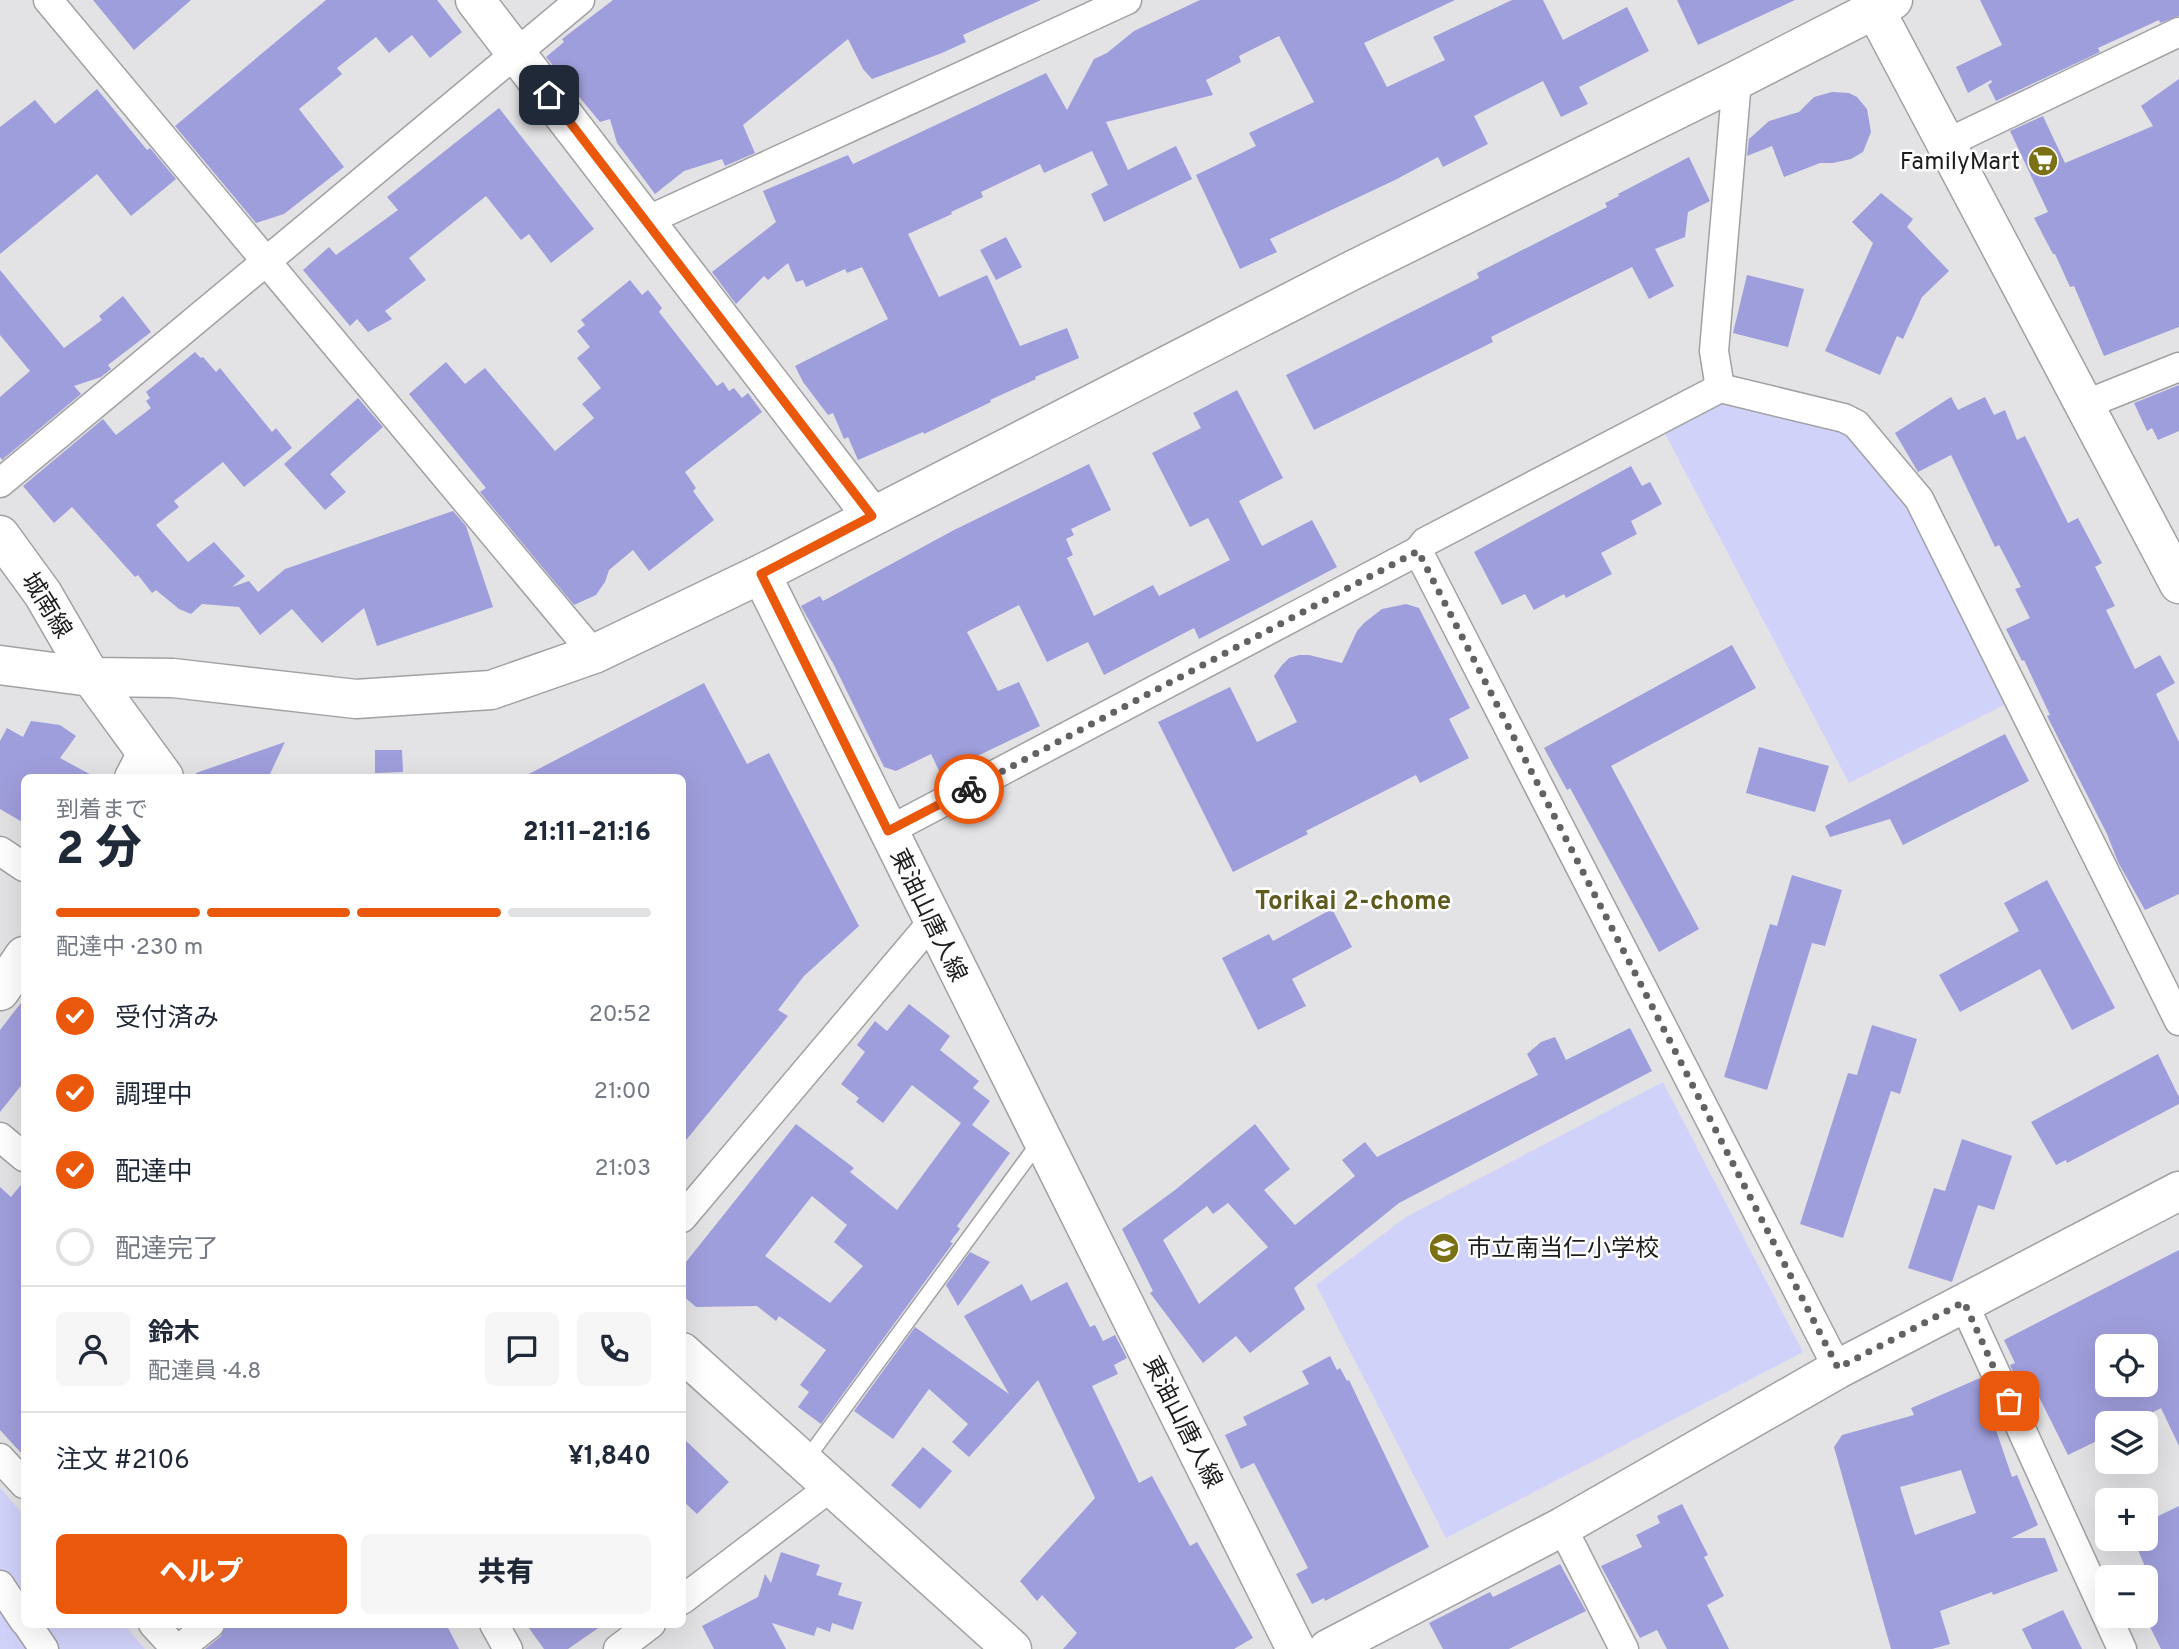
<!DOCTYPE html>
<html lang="ja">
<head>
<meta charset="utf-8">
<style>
  body { margin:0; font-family:Overpass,"Noto Sans JP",sans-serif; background:#f6f6f7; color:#1f2937; height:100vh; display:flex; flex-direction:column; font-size:26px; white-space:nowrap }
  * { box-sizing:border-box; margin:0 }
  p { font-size:23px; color:#747a83 }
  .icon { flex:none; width:38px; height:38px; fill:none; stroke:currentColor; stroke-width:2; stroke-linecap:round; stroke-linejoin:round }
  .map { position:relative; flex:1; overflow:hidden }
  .details { position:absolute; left:21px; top:774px; width:665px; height:854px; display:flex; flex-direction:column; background:#fff; border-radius:10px; box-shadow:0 7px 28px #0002 }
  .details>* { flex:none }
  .fabs { position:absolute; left:2095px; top:1334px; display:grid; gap:14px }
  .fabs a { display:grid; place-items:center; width:63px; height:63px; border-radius:10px; background:#fff; box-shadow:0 7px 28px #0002; font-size:35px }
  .pin { position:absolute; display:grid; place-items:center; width:60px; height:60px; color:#fff; margin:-30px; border-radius:14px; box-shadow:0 4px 10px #0006 }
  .courier { position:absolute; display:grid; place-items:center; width:70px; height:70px; margin:-35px; border:5px solid #ea580c; border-radius:50%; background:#fff; color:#222; box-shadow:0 2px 9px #0007 }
  .summary em { font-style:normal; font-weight:800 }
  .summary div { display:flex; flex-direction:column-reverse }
  .summary { display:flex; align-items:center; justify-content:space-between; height:119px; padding:0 35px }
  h1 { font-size:46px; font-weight:800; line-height:52px }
  .bar { display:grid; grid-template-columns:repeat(4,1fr); gap:10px 7px; align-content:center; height:84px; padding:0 35px }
  .bar i { height:9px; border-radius:5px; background:#e0e1e3 }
  .bar .active { background:#ea580c }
  .bar p { grid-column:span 4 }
  .line { display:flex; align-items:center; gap:18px; padding:0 35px; border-top:2px solid #e0e1e3 }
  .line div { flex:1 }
  .round { display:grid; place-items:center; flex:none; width:74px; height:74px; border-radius:10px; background:#f6f6f7 }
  ol { padding:0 35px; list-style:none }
  li { display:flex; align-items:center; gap:21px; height:77px }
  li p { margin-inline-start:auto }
  li .icon { padding:7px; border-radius:50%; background:#ea580c; color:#fff; stroke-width:4 }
  li:last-child { color:#747a83 }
  li i { width:38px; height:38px; border:4px solid #e0e1e3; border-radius:50% }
  .action { display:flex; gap:14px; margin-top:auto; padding:14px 35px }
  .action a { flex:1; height:80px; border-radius:10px; background:#ea580c; color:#fff; font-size:28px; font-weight:800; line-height:80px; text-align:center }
  .action a+a { background:#f6f6f7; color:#1f2937 }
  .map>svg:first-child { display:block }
</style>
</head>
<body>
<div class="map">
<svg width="2179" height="1649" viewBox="0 0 2179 1649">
  <rect width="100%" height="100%" fill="#e3e3e6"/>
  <g fill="#d1d2fa">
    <polygon points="1720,398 1850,428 1899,485 2012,701 1849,783 1662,428"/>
    <polygon points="1663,1082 1803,1352 1446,1538 1316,1285 1406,1217"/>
    <polygon points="0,1488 24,1515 24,1624 123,1624 145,1649 0,1649"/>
  </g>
  <g fill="#9f9edc" fill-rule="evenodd">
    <polygon points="93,0 191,0 134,50"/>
    <polygon points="326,0 437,0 462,32 430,58 412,35 389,53 376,37 337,68 342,74 299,109 344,167 284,214 256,223 175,126"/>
    <polygon points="613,0 1041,0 963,35 966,42 942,53 872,79 863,69 848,39 743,125 755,153 725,166 722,159 684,171 655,194 617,143 610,119 600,122 546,57 564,42 562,39"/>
    <polygon points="1200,0 1455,0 1364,43 1387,87 1445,60 1433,37 1512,0 1543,0 1563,40 1627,7 1649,51 1579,87 1588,104 1561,117 1543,81 1474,116 1488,144 1443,167 1438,157 1395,180 1270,239 1277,252 1240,269 1196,175 1256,146 1249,133 1314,102 1279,36 1239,56 1241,62 1206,80 1213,95 1106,122 1128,170 1176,146 1192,179 1104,222 1091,194 1108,185 1092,151 1044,173 1040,164 981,192 983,197 951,212 952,214 908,234 939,297 987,275 1020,346 1067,328 1079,358 1035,377 1036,379 990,400 991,402 924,434 923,432 858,460 848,437 844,439 833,413 828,415 803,382 795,366 888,319 862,267 847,273 845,269 806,287 803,280 796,282 788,263 768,280 764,276 736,304 712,272 776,222 763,191 848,155 853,164 1046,73 1067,110 1094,59 1107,53 1134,31"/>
    <polygon points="1677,0 1795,0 1698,45"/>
    <polygon points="1980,0 2179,0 2179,16 2160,23 2159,20 2098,48 2100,52 1996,101 1988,85 1992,82 1991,80 1968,93 1956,67 2002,45"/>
    <polygon points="2179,79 2179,327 2104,356 2074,286 2070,287 2055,254 2053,254 2034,218 2048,212 2010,131 2043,116 2065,163 2153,126 2141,106"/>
    <polygon points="97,89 147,150 150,148 176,179 131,216 97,174 0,254 0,127 35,100 55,124"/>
    <polygon points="1832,92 1849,93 1857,97 1867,109 1871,132 1863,152 1851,159 1833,163 1820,163 1784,177 1772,146 1747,156 1749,139 1769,121 1799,112 1814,97"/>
    <polygon points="499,108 594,229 551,263 529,234 521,240 486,196 409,258 426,280 385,311 392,319 368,332 357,319 350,326 303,270 329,247 336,255 398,210 387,197"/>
    <polygon points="1689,157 1710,201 1688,212 1685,237 1655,249 1674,286 1649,299 1632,267 1491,337 1493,342 1314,430 1286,375 1479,278 1477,273 1607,207 1605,203 1619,196 1618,194"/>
    <polygon points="1881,193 1913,219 1907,227 1949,271 1922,297 1903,339 1897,336 1880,375 1825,351 1873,243 1852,222"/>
    <polygon points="1006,237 1022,267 996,280 980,250"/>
    <polygon points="0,270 64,348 102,320 99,316 123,296 151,332 108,365 111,369 101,377 74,386 81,394 2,460 0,457 0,397 30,371 0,335"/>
    <polygon points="1747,275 1804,289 1788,347 1733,333"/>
    <polygon points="630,280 642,295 648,290 662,308 659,312 717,386 723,382 729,391 734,388 742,398 748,393 762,412 685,472 696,488 693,491 714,520 649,571 633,550 609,570 605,582 596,595 574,605 480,492 486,488 409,394 446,362 465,384 485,368 555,451 594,418 582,404 601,388 577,358 590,347 577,331 585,325 581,320"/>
    <polygon points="195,352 201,358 203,357 216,372 220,368 272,432 276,428 292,448 244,487 223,462 174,501 179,507 156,525 188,562 214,542 245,576 232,587 249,581 258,592 285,569 453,511 466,526 493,607 377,646 364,608 322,643 292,609 260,635 239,607 202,604 191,614 179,609 156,590 152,593 138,575 135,577 72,507 54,523 23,486 103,419 116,435 151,408 146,401 150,398 146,392"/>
    <polygon points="2179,385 2179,431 2158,440 2152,428 2147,431 2134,403"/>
    <polygon points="1237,390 1283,478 1239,501 1262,546 1312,520 1337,567 1199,639 1194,628 1104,675 1088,642 1047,662 1019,605 967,632 998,691 1019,682 1040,726 967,761 969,767 943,779 931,754 896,771 884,767 834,665 801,606 820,596 823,601 954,530 1089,464 1111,510 1071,529 1074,535 1066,539 1073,555 1067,558 1094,616 1153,585 1159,596 1230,560 1208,518 1190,527 1152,453 1201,428 1193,413"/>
    <polygon points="1951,397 1958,410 1985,397 1994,415 2005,410 2017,440 2025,436 2068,523 2078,518 2102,563 2095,567 2115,606 2106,610 2135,669 2160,655 2175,683 2156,694 2179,742 2179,894 2145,910 2118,862 2107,834 2047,716 2050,715 2024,660 2022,661 2006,629 2030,618 2015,589 2021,587 1999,545 1995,547 1951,455 1918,472 1895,433"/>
    <polygon points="358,398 383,427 330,474 346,492 325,510 284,464"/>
    <polygon points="1631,466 1642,486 1650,482 1662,504 1631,521 1637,534 1601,553 1612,574 1566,598 1564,594 1534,610 1525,594 1502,605 1474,552"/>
    <polygon points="1406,604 1419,608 1470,708 1449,719 1469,758 1420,783 1416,775 1306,831 1308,834 1233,872 1158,722 1230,687 1257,742 1297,722 1274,676 1282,665 1289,658 1299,655 1309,655 1342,663 1357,631 1364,623 1382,609"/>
    <polygon points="1732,645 1756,688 1611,766 1699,929 1659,952 1570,788 1567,790 1544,748"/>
    <polygon points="704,683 747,764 769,753 859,926 804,976 778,1010 788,1016 682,1145 682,777 523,777"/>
    <polygon points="31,721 60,725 76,736 60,758 95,777 24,777 24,823 0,809 0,741 7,728 23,737"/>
    <polygon points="2005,734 2029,781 1903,845 1890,819 1830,837 1825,826"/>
    <polygon points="285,742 269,776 196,777 196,773"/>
    <polygon points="1759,747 1829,766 1815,812 1746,793"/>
    <polygon points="375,750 402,750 403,772 375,773"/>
    <polygon points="1792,875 1842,890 1825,946 1812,943 1767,1090 1724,1077 1770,924 1777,926"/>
    <polygon points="2047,880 2115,1008 2072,1030 2040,969 1960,1012 1939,975 2019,931 2004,903"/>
    <polygon points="1332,909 1352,947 1292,979 1306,1006 1258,1030 1222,958 1269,934 1273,941"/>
    <polygon points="24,999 24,1082 0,1112 0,1030"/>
    <path d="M909 1004 950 1036 940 1050 979 1081 973 1088 990 1101 972 1125 1010 1153 957 1226 960 1229 950 1242 953 1243 821 1424 798 1407 809 1392 800 1385 826 1350 779 1316 776 1321 757 1306 696 1307 682 1295V1267L796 1124 854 1168 850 1172 897 1210 961 1123 912 1085 883 1123 856 1102 859 1098 841 1084 865 1052 857 1045 875 1021 887 1031ZM812 1196 847 1225 834 1242 863 1266 830 1303 765 1256Z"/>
    <polygon points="1872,1025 1917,1039 1900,1094 1891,1091 1843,1238 1800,1224 1848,1073 1857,1075"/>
    <path d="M1630 1028 1652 1071 1399 1203 1294 1288 1305 1309 1250 1353 1236 1336 1203 1363 1150 1293 1153 1291 1122 1229 1175 1190 1255 1124 1290 1169 1264 1190 1295 1225 1355 1176 1342 1160 1365 1142 1377 1157 1538 1075 1527 1054 1541 1042 1555 1037 1566 1060ZM1228 1203 1268 1247 1199 1304 1163 1240 1207 1206 1213 1214Z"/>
    <polygon points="2158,1054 2179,1097 2179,1104 2067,1163 2066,1160 2056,1165 2031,1122"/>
    <polygon points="1962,1139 2012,1156 1994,1210 1978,1205 1952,1282 1908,1268 1934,1188 1945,1191"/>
    <polygon points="24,1181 24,1456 0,1430 0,1187 11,1197"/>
    <path d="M2179 1250V1446L2161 1408 2132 1423H2107V1436L2068 1455 2038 1395 2026 1401 2010 1365 2015 1363 2004 1340ZM2107 1346H2146V1384H2107Z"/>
    <polygon points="970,1252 990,1262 958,1306 946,1285"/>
    <polygon points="1067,1282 1090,1327 1095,1325 1103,1341 1115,1335 1127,1358 1114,1365 1118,1374 1092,1386 1139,1483 1152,1476 1190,1546 1197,1542 1253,1638 1234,1649 1063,1649 1077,1633 1042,1595 1037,1601 1020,1581 1095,1498 1038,1380 969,1457 952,1442 968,1424 929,1389 893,1439 854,1411 915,1327 1009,1394 964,1316 1022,1284 1031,1301"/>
    <polygon points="1330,1356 1337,1370 1340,1368 1347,1381 1349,1380 1429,1547 1325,1601 1324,1598 1312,1604 1296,1574 1308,1568 1254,1463 1241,1469 1225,1435 1247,1425 1243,1417 1309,1384 1302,1371"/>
    <path d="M1980 1378 2001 1428 1996 1430 2012 1477 2017 1475 2038 1525 2011 1538H2045L2058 1571 1993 1595 1992 1592 1940 1611 1950 1644 1932 1649H1891L1834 1447 1842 1435 1914 1415 1911 1408ZM1961 1470 1976 1513 1915 1535 1900 1487Z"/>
    <polygon points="682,1437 729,1482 697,1514 682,1500"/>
    <polygon points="923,1447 952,1471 920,1509 891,1485"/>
    <polygon points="1682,1504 1708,1555 1704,1557 1724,1596 1707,1605 1729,1649 1667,1649 1657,1630 1640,1638 1601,1566 1642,1547 1636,1535 1660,1523 1657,1516"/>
    <polygon points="2179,1506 2179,1649 2161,1649 2144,1615 2146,1577 2131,1577 2146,1569 2133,1538 2146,1538 2146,1522"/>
    <polygon points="781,1552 820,1565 816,1575 842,1583 838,1595 862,1602 853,1630 832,1623 830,1632 817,1627 814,1636 772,1623 786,1649 714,1649 702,1626 758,1597 765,1574 771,1583"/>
    <polygon points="1560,1564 1586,1611 1509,1649 1443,1649 1429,1623 1490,1592 1493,1597"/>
    <polygon points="2063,1610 2082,1649 2032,1649 2022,1629"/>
    <polygon points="226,1624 446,1624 459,1649 205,1649 221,1636"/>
    <polygon points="526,1624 604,1624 568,1649 544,1649"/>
  </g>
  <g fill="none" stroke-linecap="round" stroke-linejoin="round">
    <g stroke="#a1a1a4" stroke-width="17">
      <polyline id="lane" points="806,1460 1040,1141"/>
    </g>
    <g stroke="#a1a1a4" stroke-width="31">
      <g id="street">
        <polyline points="48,0 594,654"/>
        <polyline points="1737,80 1714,351 1720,388 1844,418 1856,424 1919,499 2179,1021"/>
        <polyline points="1945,144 2179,32"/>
        <polyline points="646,221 1127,0"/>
        <polyline points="2084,405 2179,367"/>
        <polyline points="0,483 580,0"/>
        <polyline points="1418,551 1425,542 1720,388"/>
        <polyline points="129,777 144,748"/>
        <polyline points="888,831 1418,551 1838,1369"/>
        <polyline points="0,851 24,867"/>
        <polyline points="0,1137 24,1157"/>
        <polyline points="682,1218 932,922"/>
        <polyline points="1963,1302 2122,1649"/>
        <polyline points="0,1458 24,1484"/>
        <polyline points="1562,1527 1624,1649"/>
        <polyline points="0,1585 24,1621"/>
        <polyline points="682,1600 832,1486"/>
        <polyline points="27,1624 44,1649"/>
        <polyline points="153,1624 176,1649"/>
        <polyline points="494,1624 508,1649"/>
        <polyline points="179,1649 210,1624"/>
        <polyline points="618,1649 651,1624"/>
      </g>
    </g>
    <g stroke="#a1a1a4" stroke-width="41">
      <g id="secondary">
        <polyline points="475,0 872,516"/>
        <polyline points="1870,0 2179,584"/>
        <polyline points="0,535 43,594 91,677 164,777"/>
        <polyline points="761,574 1296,1649"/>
        <polyline points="0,665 91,677 173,678 356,699 491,690 594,654 761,574 1351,271 1737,80 1893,0"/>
        <polyline points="0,991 24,956"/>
        <polyline points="682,1352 1012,1649"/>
        <polyline points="1328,1649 1562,1527 1838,1369 2179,1191"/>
      </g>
    </g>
    <use href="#lane" stroke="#fff" stroke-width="14"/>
    <use href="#street" stroke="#fff" stroke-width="28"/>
    <use href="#secondary" stroke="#fff" stroke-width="38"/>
  </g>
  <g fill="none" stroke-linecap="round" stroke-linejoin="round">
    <polyline stroke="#626264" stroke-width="7" stroke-dasharray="0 12.6" points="969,789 1418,551 1838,1368 1964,1302 2009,1401"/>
    <polyline stroke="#ea580c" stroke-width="9" points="549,95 872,516 761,574 888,831 969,789"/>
  </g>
  <defs>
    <g id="supermarket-disc" transform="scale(1.575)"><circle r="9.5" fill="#797113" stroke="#fff"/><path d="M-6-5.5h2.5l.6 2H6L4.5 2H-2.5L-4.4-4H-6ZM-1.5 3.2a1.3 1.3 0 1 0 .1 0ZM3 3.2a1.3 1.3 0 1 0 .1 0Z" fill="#fff"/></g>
    <g id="school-disc" transform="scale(1.575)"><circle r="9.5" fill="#797113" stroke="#fff"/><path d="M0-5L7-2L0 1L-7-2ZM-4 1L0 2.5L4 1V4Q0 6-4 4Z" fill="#fff"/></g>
  </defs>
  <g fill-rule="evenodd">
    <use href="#supermarket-disc" x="2043" y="161"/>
    <use href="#school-disc" x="1444" y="1248"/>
  </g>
  <g text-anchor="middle" stroke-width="5" stroke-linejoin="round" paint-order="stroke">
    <g font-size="24" fill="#1d1d1e" stroke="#fff" text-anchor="end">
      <text x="2020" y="169">FamilyMart</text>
      <text x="1467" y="1256" text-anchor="start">市立南当仁小学校</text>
    </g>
    <g font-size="24" fill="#1d1d1e" stroke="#fff">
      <text transform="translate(47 605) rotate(58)" y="8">城南線</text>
      <text transform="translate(929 915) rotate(64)" y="8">東油山唐人線</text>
      <text transform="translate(1183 1422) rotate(63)" y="8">東油山唐人線</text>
    </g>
    <g font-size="26" font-weight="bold" fill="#5f5a1e" stroke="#fff">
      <text x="1353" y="909">Torikai 2-chome</text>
    </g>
  </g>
</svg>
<div class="fabs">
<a><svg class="icon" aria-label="locate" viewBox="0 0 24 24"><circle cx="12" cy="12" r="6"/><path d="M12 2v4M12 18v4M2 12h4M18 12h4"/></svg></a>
<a><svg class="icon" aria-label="layers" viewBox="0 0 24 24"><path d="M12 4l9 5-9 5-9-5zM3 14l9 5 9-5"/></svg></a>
<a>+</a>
<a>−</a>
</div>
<div class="pin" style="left:2009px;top:1401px;background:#ea580c"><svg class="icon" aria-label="bag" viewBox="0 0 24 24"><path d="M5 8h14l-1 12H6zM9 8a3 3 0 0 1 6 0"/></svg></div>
<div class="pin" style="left:549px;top:95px;background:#1f2937"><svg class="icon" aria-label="home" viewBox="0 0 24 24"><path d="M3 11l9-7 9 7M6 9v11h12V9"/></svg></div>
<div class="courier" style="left:969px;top:789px"><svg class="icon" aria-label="bike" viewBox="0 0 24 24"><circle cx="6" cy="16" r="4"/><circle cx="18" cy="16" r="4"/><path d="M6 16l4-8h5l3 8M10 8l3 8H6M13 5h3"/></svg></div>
<section class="details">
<div class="summary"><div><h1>2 分</h1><p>到着まで</p></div><em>21:11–21:16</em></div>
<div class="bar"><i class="active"></i><i class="active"></i><i class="active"></i><i></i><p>配達中 · 230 m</p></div>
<ol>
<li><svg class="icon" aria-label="check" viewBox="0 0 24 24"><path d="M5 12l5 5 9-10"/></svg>受付済み<p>20:52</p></li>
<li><svg class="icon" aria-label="check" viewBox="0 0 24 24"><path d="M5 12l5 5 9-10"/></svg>調理中<p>21:00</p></li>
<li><svg class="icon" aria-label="check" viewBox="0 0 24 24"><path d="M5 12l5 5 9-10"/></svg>配達中<p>21:03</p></li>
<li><i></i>配達完了</li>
</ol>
<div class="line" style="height:126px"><a class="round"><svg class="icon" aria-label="person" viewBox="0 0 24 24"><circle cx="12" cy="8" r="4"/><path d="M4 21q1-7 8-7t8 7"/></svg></a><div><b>鈴木</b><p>配達員 · 4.8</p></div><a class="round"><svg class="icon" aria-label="chat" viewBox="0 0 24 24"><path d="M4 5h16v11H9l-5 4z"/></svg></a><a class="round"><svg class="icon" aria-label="phone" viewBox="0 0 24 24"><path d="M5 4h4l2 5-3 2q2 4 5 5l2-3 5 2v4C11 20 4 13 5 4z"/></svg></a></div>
<div class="line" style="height:91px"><div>注文 #2106</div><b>¥1,840</b></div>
<div class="action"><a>ヘルプ</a><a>共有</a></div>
</section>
</div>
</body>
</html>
